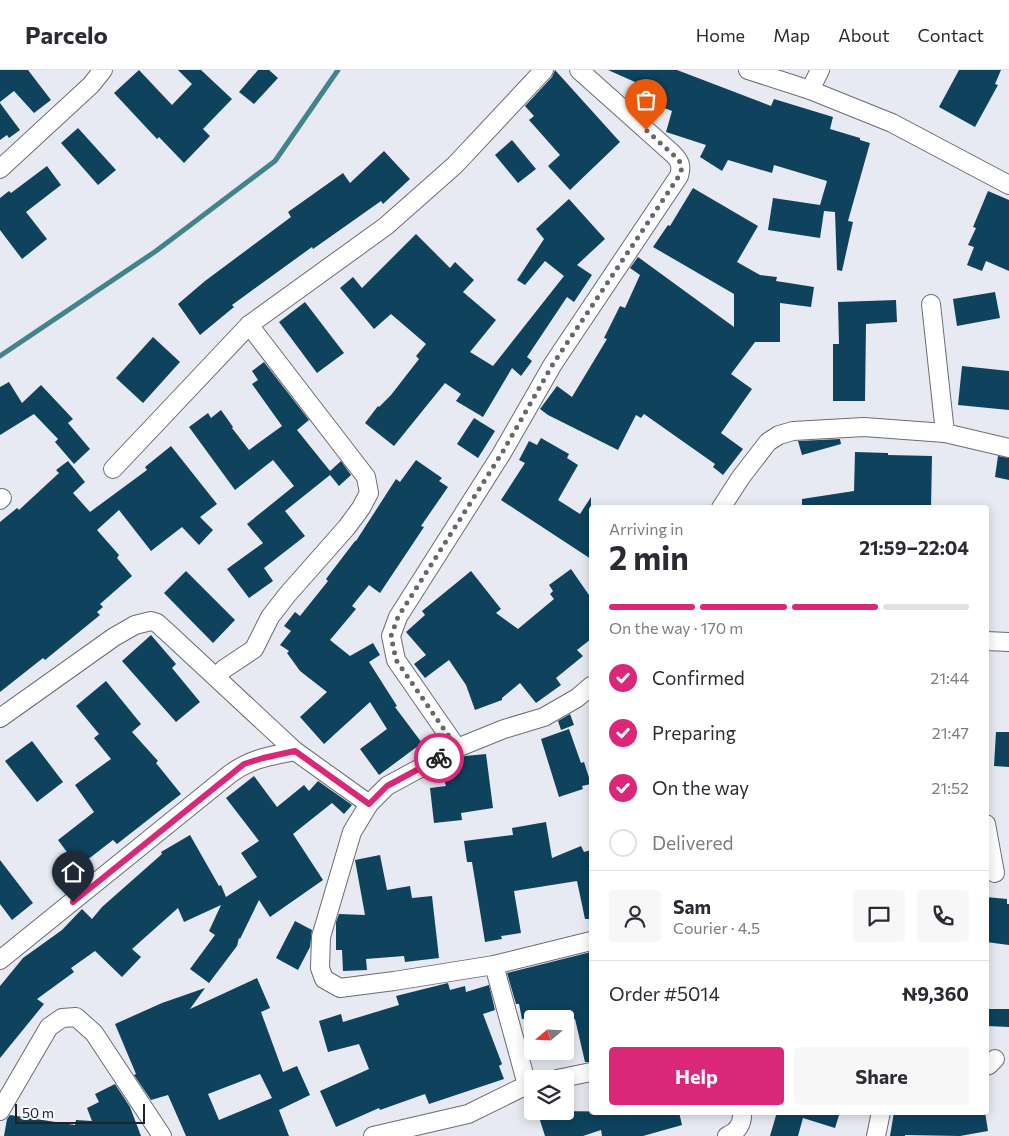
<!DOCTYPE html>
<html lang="en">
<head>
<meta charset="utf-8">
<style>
  body { margin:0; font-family:Commissioner,sans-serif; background:#f7f7f7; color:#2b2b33; height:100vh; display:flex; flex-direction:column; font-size:19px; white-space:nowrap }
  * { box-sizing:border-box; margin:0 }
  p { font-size:16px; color:#7c7c81 }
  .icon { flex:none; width:28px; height:28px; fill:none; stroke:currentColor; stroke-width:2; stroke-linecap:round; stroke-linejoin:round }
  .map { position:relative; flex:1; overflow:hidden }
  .side { position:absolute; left:589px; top:435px; width:400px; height:610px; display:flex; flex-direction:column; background:#fff; border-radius:5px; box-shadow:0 2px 12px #0003 }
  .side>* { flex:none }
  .needle { width:32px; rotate:251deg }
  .controls { position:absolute; left:524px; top:940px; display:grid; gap:10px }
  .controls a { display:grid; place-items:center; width:50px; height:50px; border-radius:5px; background:#fff; box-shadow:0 2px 12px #0003; font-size:25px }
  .scale { position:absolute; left:15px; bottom:12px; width:130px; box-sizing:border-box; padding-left:5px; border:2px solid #212225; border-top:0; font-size:14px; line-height:18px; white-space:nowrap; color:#212225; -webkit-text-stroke:4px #f5f7fe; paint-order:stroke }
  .pin { position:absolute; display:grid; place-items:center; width:42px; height:42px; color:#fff; margin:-51px -21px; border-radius:50% 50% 50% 0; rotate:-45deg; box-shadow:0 0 5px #0007 }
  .pin .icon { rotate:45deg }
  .courier { position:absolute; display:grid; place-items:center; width:50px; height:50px; margin:-25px; border:4px solid #db2777; border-radius:50%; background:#fff; color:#222; box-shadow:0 1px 6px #0007 }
  .head em { font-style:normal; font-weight:700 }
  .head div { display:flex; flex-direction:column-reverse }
  .head { display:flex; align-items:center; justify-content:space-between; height:85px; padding:0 20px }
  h1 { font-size:32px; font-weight:700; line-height:38px }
  .bar { display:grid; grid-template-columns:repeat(4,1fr); gap:8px 5px; align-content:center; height:60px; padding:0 20px }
  .bar i { height:6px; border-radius:4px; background:#e1e1e2 }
  .bar .current { background:#db2777 }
  .bar p { grid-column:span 4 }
  .line { display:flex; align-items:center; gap:12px; padding:0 20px; border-top:1px solid #e1e1e2 }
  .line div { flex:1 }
  .round { display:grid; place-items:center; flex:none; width:52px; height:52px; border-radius:5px; background:#f7f7f7 }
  ol { padding:0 20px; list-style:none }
  li { display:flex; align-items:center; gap:15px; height:55px }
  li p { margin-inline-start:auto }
  li .icon { padding:5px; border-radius:50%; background:#db2777; color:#fff; stroke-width:4 }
  li:last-child { color:#7c7c81 }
  li i { width:28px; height:28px; border:2px solid #e1e1e2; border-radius:50% }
  .primary-button { display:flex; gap:10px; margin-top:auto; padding:10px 20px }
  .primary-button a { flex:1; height:58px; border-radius:5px; background:#db2777; color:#fff; font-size:20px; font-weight:700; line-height:58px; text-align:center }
  .primary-button a+a { background:#f7f7f7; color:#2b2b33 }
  header { display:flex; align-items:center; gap:30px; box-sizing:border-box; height:70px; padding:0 25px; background:#fff; border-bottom:1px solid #e1e1e2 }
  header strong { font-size:24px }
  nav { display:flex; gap:28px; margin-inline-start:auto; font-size:18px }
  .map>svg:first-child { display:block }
</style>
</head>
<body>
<header>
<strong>Parcelo</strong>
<nav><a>Home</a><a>Map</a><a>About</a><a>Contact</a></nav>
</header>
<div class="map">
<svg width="1009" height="1066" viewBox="0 0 1009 1066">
  <rect width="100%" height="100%" fill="#e7eaf2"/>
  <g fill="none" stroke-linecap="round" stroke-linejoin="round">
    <polyline stroke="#43838b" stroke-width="5" points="0,286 156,181 275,91 338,0"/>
  </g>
  <g fill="#0e425d" fill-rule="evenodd">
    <polygon points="0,0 28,0 51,30 34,43 14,21 0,32"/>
    <polygon points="139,0 172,35 192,14 178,0 201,0 232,29 203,59 210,66 184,93 159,67 157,69 114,23"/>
    <polygon points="258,0 269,0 278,8 254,34 239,22"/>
    <polygon points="555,0 620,72 570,120 548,96 560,85 529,50 534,46 525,36 552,7"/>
    <polygon points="608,0 677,0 771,36 774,29 833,47 830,59 860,68 860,70 870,73 848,151 853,152 842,201 837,200 835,142 824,141 820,168 768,160 773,128 820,135 827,111 774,95 772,103 728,90 722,101 700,87 706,75 666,62 672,41 659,36 660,32 650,28 653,20"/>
    <polygon points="959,0 1001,0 995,14 998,15 975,57 939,37"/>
    <polygon points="0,33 20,60 9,68 7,65 0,70"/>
    <polygon points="78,58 116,100 98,115 61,73"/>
    <polygon points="512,70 536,99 518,113 495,85"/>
    <polygon points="384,81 410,109 383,134 381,131 313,179 312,177 232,235 234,237 200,265 178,234 205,211 291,147 288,142 343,103 350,113"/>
    <polygon points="47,96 61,115 26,142 47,169 22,189 0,160 0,128 9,121 11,123"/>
    <polygon points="693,118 758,156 737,192 760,205 777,207 776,211 814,217 811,237 780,233 780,272 755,272 731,304 752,319 721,363 743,379 723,405 713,397 715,394 644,344 641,348 636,345 618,380 548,345 540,339 557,316 572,327 607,269 604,268 620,236 625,238 640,205 630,198 638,187 734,257 734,224 653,177 668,155 670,156"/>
    <polygon points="988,121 1009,130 1009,201 986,191 982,201 967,195 974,177 968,175 976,158 973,157"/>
    <polygon points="569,129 605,169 577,195 592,205 574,232 567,227 527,287 532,291 521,306 512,298 483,347 456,331 461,324 445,313 394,376 365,353 378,336 379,337 391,325 419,289 416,286 426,274 391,244 374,259 340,218 353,207 362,218 416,164 450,198 455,192 474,210 463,222 496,250 470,282 493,296 564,206 545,191 525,215 517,210 544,169 536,159"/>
    <polygon points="995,222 1000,248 957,256 953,229"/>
    <polygon points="896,230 897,252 866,254 865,331 833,331 833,274 839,274 838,232"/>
    <polygon points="305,232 344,283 317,303 279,252"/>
    <polygon points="153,267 180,292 143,333 116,308"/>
    <polygon points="264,292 309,350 297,360 330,401 341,391 351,405 339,416 330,405 285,441 305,466 264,498 273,511 249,528 227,499 263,473 247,454 294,416 273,390 235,420 189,357 208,343 211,348 221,340 233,357 232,358 249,380 282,356 252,314 258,310 252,301"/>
    <polygon points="962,296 1009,301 1009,340 958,335"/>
    <polygon points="9,312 22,333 41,315 73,349 68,353 90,379 74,394 55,372 58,369 34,344 0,365 0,317"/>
    <polygon points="474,348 495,361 478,388 457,374"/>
    <polygon points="541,368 569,384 567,388 578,395 558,430 580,444 591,427 591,489 501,430 525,393 519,390 529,371 537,375"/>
    <polygon points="840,369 841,374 802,385 798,371"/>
    <polygon points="171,376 217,434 200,447 213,460 199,475 182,457 151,481 119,440 97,460 119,485 117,488 132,506 100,534 103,537 97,542 100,545 45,590 43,588 0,622 0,452 17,438 19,440 59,403 56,400 68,391 85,412 73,423 90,442 147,400 145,397"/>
    <polygon points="855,382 888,383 888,385 932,386 931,438 802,438 802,429 854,421"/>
    <polygon points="998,386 1009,388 1009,410 995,407"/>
    <polygon points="416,390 442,408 439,411 448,417 421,456 424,457 380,523 369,515 352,536 356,539 330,570 350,586 373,573 380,585 369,592 397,636 395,637 422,673 379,705 360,679 387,659 370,632 324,674 300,647 327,622 300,601 287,583 289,581 280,575 291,561 284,556 295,542 300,546 328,511 326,509 355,471 356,471 396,409 400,412"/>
    <polygon points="571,499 591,528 591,569 577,580 583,586 556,608 561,615 536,633 520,613 502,628 502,630 475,640 466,615 449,590 425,608 414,594 426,585 406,562 425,545 422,541 471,501 501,539 496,543 518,559 554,529 550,524 553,521 549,515"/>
    <polygon points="186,501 235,550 213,573 164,523"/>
    <polygon points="151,565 176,594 172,598 200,632 176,652 122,591"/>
    <polygon points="106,611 141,654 132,662 158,691 156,693 181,724 117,774 113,770 78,797 58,770 94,742 75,715 111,689 94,668 99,664 76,636"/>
    <polygon points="570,644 574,655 561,660 558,651"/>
    <polygon points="569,659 581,693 584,692 591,714 582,716 583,719 559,727 541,669"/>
    <polygon points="996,662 1009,662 1009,697 994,696"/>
    <polygon points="32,671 63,712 37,732 5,691"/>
    <polygon points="486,684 493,738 461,743 462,750 434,753 430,718 446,716 440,699 465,686"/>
    <polygon points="254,706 277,737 304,715 309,721 318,711 352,735 344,744 332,733 293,764 323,810 270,847 259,830 240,869 239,868 237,876 209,913 190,899 215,865 209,861 221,835 184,852 178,838 132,879 141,887 122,907 95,881 71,898 74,902 37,929 44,934 0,988 0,916 23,888 62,860 82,839 92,849 102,837 162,784 161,782 190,765 219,816 221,815 226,827 257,807 241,783 259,771 226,728"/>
    <polygon points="546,752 552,788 581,776 584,782 591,780 591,849 585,849 577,811 514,821 521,863 501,866 502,869 485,872 472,792 467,792 464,771 513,765 512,758"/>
    <polygon points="380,785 387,820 410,816 412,828 432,826 439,888 405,892 404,886 366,889 367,900 343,901 342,880 336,880 336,852 339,844 365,845 355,790"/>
    <polygon points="0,790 33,833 12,850 0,834"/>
    <polygon points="986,827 1007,829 1007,834 1009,834 1009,875 986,872"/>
    <polygon points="295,851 312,860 310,877 298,900 276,888"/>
    <polygon points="591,882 591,992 585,992 575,949 522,949 519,934 516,934 507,903"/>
    <path d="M257 908 270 938 261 942 283 1002 297 996 310 1025 279 1040 289 1066H186L168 1025 151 1030 134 1005 136 1004 115 954 162 933 205 918 190 939ZM260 1004 272 1028 219 1050 208 1024Z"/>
    <polygon points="448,913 450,920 465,916 466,922 489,915 495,940 483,944 502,994 499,996 504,1009 429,1034 425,1024 380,1040 379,1038 336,1057 320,1021 369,999 359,974 328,982 319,951 341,944 343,952 399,935 396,926"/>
    <polygon points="986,939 1009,939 1009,957 986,956"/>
    <polygon points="115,1014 130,1037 141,1066 4,1066 7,1049 10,1045 75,1055 76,1050 92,1051 87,1038 99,1032 95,1024"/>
    <polygon points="537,1041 679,1042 682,1055 643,1066 602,1066 601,1060 583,1066 545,1066"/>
    <polygon points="777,1042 840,1042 835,1058 803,1048 798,1066 770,1066"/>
    <polygon points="894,1042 985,1042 988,1061 960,1066 905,1065 905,1066 890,1066"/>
  </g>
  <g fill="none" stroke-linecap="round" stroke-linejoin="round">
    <g stroke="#6a6c73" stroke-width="20">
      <g id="minor">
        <polyline points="748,0 810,20 892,53 1009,115"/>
        <polyline points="810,20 820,0"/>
        <polyline points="0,99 91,15 103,0"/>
        <polyline points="931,234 945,363"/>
        <polyline points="113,399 249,255 386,156 455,95 544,0"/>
        <polyline points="0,430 2,428"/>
        <polyline points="721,438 741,407 768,372 779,365 793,361 864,357 945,363 1009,378"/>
        <polyline points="986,571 1009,572"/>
        <polyline points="216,607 224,599 254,579 270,547 287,525 347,457 361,438 369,423 366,407 249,255"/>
        <polyline points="591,616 577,628 544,647 504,659 457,678 387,716 369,734 352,762 321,867 320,898 324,909 340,918 394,911 494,895 591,871"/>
        <polyline points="0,648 114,567 135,555 151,551 157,553 167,562 295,681 369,734"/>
        <path d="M457 678 396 590 391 566 398 547 502 383 553 294 679 106C682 96 680 91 673 84L579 0"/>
        <polyline points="986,754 995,803"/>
        <path d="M0 890 230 704C252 688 270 686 295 681"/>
        <polyline points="494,895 527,1015"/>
        <polyline points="986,996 989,995 995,989"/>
        <polyline points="557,1009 591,1002"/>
        <polyline points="0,1041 49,957 62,948 76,947 94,963 162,1066"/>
        <polyline points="373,1066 468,1044 527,1015 532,1014"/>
        <path d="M727 1066C737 1062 743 1054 742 1042"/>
        <polyline points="876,1066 881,1042"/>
      </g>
    </g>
    <use href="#minor" stroke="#fff" stroke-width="18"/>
  </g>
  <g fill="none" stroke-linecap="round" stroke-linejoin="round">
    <polyline stroke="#66686d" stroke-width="5" stroke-dasharray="0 9" points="439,688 457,678 396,590 391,566 398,547 502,383 553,294 679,106 682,98 679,90 646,60"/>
    <polyline stroke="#db2777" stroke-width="6" points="73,832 244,694 263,688 295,681 369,734 387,716 439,688"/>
  </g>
</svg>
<div class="controls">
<a><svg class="needle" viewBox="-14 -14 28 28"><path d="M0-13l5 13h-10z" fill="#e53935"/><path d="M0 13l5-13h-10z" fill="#7c7c81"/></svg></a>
<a><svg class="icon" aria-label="layers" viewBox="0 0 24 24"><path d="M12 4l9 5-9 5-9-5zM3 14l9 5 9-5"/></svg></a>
</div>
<div class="scale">50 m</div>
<div class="pin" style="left:646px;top:60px;background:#ea580c"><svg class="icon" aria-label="bag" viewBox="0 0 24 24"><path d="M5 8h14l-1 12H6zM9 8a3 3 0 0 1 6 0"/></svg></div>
<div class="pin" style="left:73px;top:832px;background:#1f2937"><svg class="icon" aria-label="home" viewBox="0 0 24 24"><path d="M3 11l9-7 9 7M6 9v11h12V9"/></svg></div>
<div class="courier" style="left:439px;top:688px"><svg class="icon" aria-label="bike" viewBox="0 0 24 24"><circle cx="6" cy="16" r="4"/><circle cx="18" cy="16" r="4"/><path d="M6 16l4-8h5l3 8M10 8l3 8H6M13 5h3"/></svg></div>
<section class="side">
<div class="head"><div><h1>2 min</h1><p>Arriving in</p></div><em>21:59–22:04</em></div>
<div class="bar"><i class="current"></i><i class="current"></i><i class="current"></i><i></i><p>On the way · 170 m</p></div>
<ol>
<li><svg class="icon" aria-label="check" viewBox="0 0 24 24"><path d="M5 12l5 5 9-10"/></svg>Confirmed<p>21:44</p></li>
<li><svg class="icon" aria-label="check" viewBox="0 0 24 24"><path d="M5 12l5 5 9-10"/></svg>Preparing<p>21:47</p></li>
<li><svg class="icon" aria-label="check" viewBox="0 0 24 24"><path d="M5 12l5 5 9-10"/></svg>On the way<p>21:52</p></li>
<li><i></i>Delivered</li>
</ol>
<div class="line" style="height:90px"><a class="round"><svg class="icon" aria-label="person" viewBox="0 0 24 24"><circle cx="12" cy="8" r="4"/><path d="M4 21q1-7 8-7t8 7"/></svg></a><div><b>Sam</b><p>Courier · 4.5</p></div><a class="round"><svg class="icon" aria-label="chat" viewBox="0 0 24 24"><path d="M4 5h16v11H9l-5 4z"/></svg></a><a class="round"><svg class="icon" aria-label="phone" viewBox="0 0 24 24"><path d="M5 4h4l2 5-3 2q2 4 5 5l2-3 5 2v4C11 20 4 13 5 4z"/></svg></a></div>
<div class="line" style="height:65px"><div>Order #5014</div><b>₦9,360</b></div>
<div class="primary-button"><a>Help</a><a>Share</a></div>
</section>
</div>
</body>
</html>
